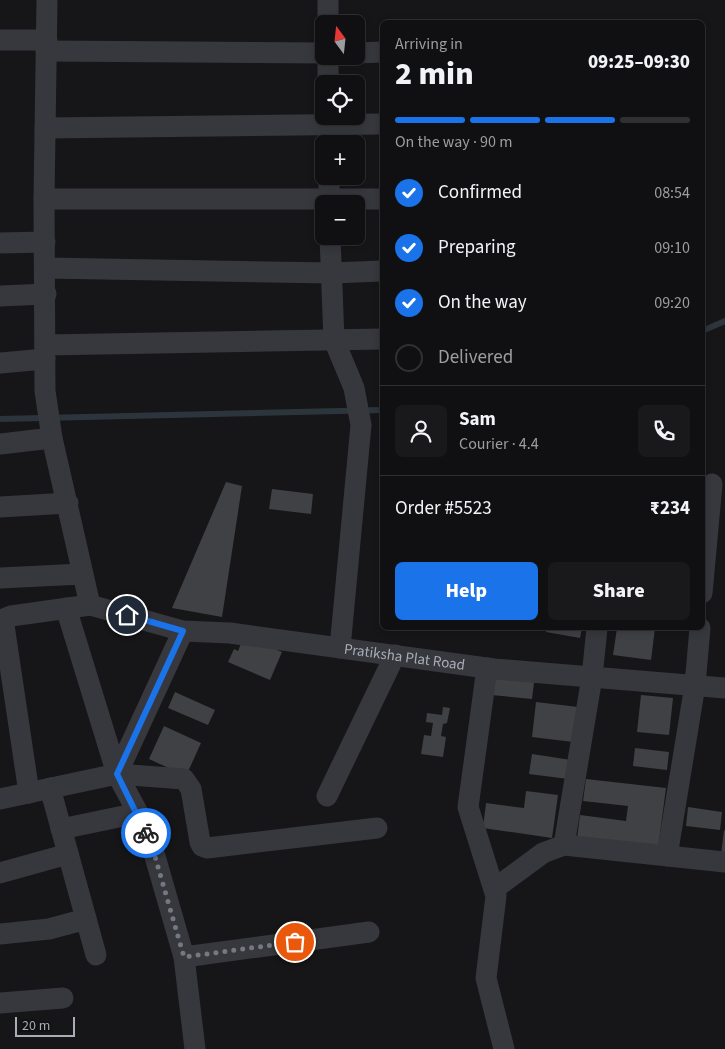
<!DOCTYPE html>
<html lang="en">
<head>
<meta charset="utf-8">
<style>
  body { margin:0; font-family:"Source Sans 3",sans-serif; background:#19191b; color:#f1f3f6; height:100vh; display:flex; flex-direction:column; font-size:19px; white-space:nowrap }
  * { box-sizing:border-box; margin:0 }
  p { font-size:16px; color:#9c9d9f }
  .icon { flex:none; width:28px; height:28px; fill:none; stroke:currentColor; stroke-width:2; stroke-linecap:round; stroke-linejoin:round }
  .map { position:relative; flex:1; overflow:hidden }
  .side { position:absolute; left:380px; top:20px; width:325px; height:610px; display:flex; flex-direction:column; background:#101012; border-radius:8px; box-shadow:0 2px 8px #0003,0 0 0 1px #303032 }
  .side>* { flex:none }
  .needle { width:32px; rotate:345deg }
  .buttons { position:absolute; left:315px; top:15px; display:grid; gap:10px }
  .buttons a { display:grid; place-items:center; width:50px; height:50px; border-radius:8px; background:#101012; box-shadow:0 2px 8px #0003,0 0 0 1px #303032; font-size:25px }
  .scale { position:absolute; left:15px; bottom:12px; width:60px; box-sizing:border-box; padding-left:5px; border:2px solid #a8adb8; border-top:0; font-size:14px; line-height:18px; white-space:nowrap; color:#a8adb8; -webkit-text-stroke:4px #111113; paint-order:stroke }
  .pin { position:absolute; display:grid; place-items:center; width:42px; height:42px; color:#fff; margin:-21px; border:2px solid #fff; border-radius:50%; box-shadow:0 1px 5px #0007 }
  .courier { position:absolute; display:grid; place-items:center; width:50px; height:50px; margin:-25px; border:4px solid #1a73e8; border-radius:50%; background:#fff; color:#222; box-shadow:0 1px 6px #0007 }
  .head em { font-style:normal; font-weight:800 }
  .head div { display:flex; flex-direction:column-reverse }
  .head { display:flex; align-items:center; justify-content:space-between; height:85px; padding:0 15px }
  h1 { font-size:32px; font-weight:800; line-height:38px }
  .bar { display:grid; grid-template-columns:repeat(4,1fr); gap:8px 5px; align-content:center; height:60px; padding:0 15px }
  .bar i { height:6px; border-radius:4px; background:#303032 }
  .bar .current { background:#1a73e8 }
  .bar p { grid-column:span 4 }
  .line { display:flex; align-items:center; gap:12px; padding:0 15px; border-top:1px solid #303032 }
  .line div { flex:1 }
  .round { display:grid; place-items:center; flex:none; width:52px; height:52px; border-radius:8px; background:#19191b }
  ol { padding:0 15px; list-style:none }
  li { display:flex; align-items:center; gap:15px; height:55px }
  li p { margin-inline-start:auto }
  li .icon { padding:5px; border-radius:50%; background:#1a73e8; color:#fff; stroke-width:4 }
  li:last-child { color:#9c9d9f }
  li i { width:28px; height:28px; border:2px solid #303032; border-radius:50% }
  .cta { display:flex; gap:10px; margin-top:auto; padding:10px 15px }
  .cta a { flex:1; height:58px; border-radius:8px; background:#1a73e8; color:#fff; font-size:20px; font-weight:800; line-height:58px; text-align:center }
  .cta a+a { background:#19191b; color:#f1f3f6 }
  .map>svg:first-child { display:block }
</style>
</head>
<body>
<div class="map">
<svg width="725" height="1049" viewBox="0 0 725 1049">
  <rect width="100%" height="100%" fill="#161618"/>
  <g fill="none" stroke-linecap="round" stroke-linejoin="round">
    <g stroke="#2c353c" stroke-width="6">
      <polyline points="702,331 725,321"/>
      <polyline points="0,419 382,410"/>
    </g>
  </g>
  <g fill="#404145">
    <polygon points="226,482 242,486 222,617 172,608"/>
    <polygon points="272,489 313,494 311,514 269,509"/>
    <polygon points="547,628 582,628 580,638 546,632"/>
    <polygon points="617,628 655,628 651,660 613,655"/>
    <polygon points="253,640 282,652 270,680 228,662 234,649 238,651 242,641"/>
    <polygon points="494,670 535,675 532,699 491,695"/>
    <polygon points="175,692 215,710 208,725 168,708"/>
    <polygon points="641,695 673,698 669,735 637,732"/>
    <polygon points="536,702 578,707 573,742 532,737"/>
    <polygon points="443,707 450,708 447,723 443,724 441,736 446,737 443,757 421,754 424,735 431,736 433,723 426,722 427,713 442,715"/>
    <polygon points="164,726 201,743 186,776 149,759"/>
    <polygon points="635,748 669,752 667,770 633,766"/>
    <polygon points="532,754 571,760 568,779 529,774"/>
    <polygon points="586,779 666,788 658,848 577,839 580,815 626,821 628,806 583,801"/>
    <polygon points="526,791 558,795 552,838 483,828 486,803 524,808"/>
    <polygon points="688,807 722,812 720,830 686,826"/>
    <polygon points="724,830 725,831 725,856 721,855"/>
  </g>
  <g fill="none" stroke-linecap="round" stroke-linejoin="round">
    <g stroke="#37383d" stroke-width="21">
      <polyline points="47,0 44,199 45,391 52,438 90,605"/>
      <polyline points="328,24 328,0"/>
      <polyline points="0,40 47,40"/>
      <polyline points="46,51 324,53"/>
      <polyline points="356,53 382,52"/>
      <polyline points="328,56 328,84"/>
      <polyline points="328,116 329,144"/>
      <polyline points="45,128 382,124"/>
      <polyline points="329,176 329,204"/>
      <polyline points="44,199 382,199"/>
      <polyline points="330,236 334,340 354,388 361,425 340,648"/>
      <polyline points="0,243 45,242"/>
      <polyline points="46,268 332,273 382,271"/>
      <polyline points="0,296 46,294"/>
      <polyline points="45,345 382,339"/>
      <polyline points="0,363 45,359"/>
      <polyline points="0,444 52,438"/>
      <polyline points="0,507 68,503"/>
      <polyline points="0,578 82,574"/>
      <polyline points="702,593 712,484"/>
      <polyline points="66,608 117,774"/>
      <polyline points="183,631 117,774 138,813 154,853 184,957 195,1049"/>
      <polyline points="487,668 468,807 496,896 486,978 504,1049"/>
      <polyline points="50,788 96,955"/>
      <path id="s1" d="M29 793 4 625 6 618 11 616 90 605 183 631 230 633 494 669 725 688"/>
      <polyline points="327,796 395,655"/>
      <polyline points="0,799 117,774 184,779 191,789 200,842 202,846 207,848 377,828"/>
      <polyline points="61,829 138,813"/>
      <polyline points="564,845 592,677 597,628"/>
      <polyline points="667,856 695,685 700,628"/>
      <polyline points="0,873 68,854"/>
      <polyline points="494,889 543,853 564,845 725,862"/>
      <polyline points="0,934 49,929 86,919"/>
      <polyline points="184,957 369,932"/>
      <polyline points="0,1003 63,998"/>
    </g>
  </g>
  <g fill="none" stroke-linecap="round" stroke-linejoin="round">
    <polyline stroke="#757880" stroke-width="5" stroke-dasharray="0 9" points="146,833 154,853 184,957 295,942"/>
    <polyline stroke="#1a73e8" stroke-width="6" points="127,615 183,631 117,774 146,833"/>
  </g>
  <g text-anchor="middle" stroke-width="5" stroke-linejoin="round" paint-order="stroke">
    <g font-size="15" fill="#a8adb8" stroke="#111113">
      <text dy="5" stroke="none"><textPath href="#s1" startOffset="582">Pratiksha Plat Road</textPath></text>
    </g>
  </g>
</svg>
<div class="buttons">
<a><svg class="needle" viewBox="-14 -14 28 28"><path d="M0-13l5 13h-10z" fill="#e53935"/><path d="M0 13l5-13h-10z" fill="#9c9d9f"/></svg></a>
<a><svg class="icon" aria-label="locate" viewBox="0 0 24 24"><circle cx="12" cy="12" r="6"/><path d="M12 2v4M12 18v4M2 12h4M18 12h4"/></svg></a>
<a>+</a>
<a>−</a>
</div>
<div class="scale">20 m</div>
<div class="pin" style="left:295px;top:942px;background:#ea580c"><svg class="icon" aria-label="bag" viewBox="0 0 24 24"><path d="M5 8h14l-1 12H6zM9 8a3 3 0 0 1 6 0"/></svg></div>
<div class="pin" style="left:127px;top:615px;background:#1f2937"><svg class="icon" aria-label="home" viewBox="0 0 24 24"><path d="M3 11l9-7 9 7M6 9v11h12V9"/></svg></div>
<div class="courier" style="left:146px;top:833px"><svg class="icon" aria-label="bike" viewBox="0 0 24 24"><circle cx="6" cy="16" r="4"/><circle cx="18" cy="16" r="4"/><path d="M6 16l4-8h5l3 8M10 8l3 8H6M13 5h3"/></svg></div>
<section class="side">
<div class="head"><div><h1>2 min</h1><p>Arriving in</p></div><em>09:25–09:30</em></div>
<div class="bar"><i class="current"></i><i class="current"></i><i class="current"></i><i></i><p>On the way · 90 m</p></div>
<ol>
<li><svg class="icon" aria-label="check" viewBox="0 0 24 24"><path d="M5 12l5 5 9-10"/></svg>Confirmed<p>08:54</p></li>
<li><svg class="icon" aria-label="check" viewBox="0 0 24 24"><path d="M5 12l5 5 9-10"/></svg>Preparing<p>09:10</p></li>
<li><svg class="icon" aria-label="check" viewBox="0 0 24 24"><path d="M5 12l5 5 9-10"/></svg>On the way<p>09:20</p></li>
<li><i></i>Delivered</li>
</ol>
<div class="line" style="height:90px"><a class="round"><svg class="icon" aria-label="person" viewBox="0 0 24 24"><circle cx="12" cy="8" r="4"/><path d="M4 21q1-7 8-7t8 7"/></svg></a><div><b>Sam</b><p>Courier · 4.4</p></div><a class="round"><svg class="icon" aria-label="phone" viewBox="0 0 24 24"><path d="M5 4h4l2 5-3 2q2 4 5 5l2-3 5 2v4C11 20 4 13 5 4z"/></svg></a></div>
<div class="line" style="height:65px"><div>Order #5523</div><b>₹234</b></div>
<div class="cta"><a>Help</a><a>Share</a></div>
</section>
</div>
</body>
</html>
